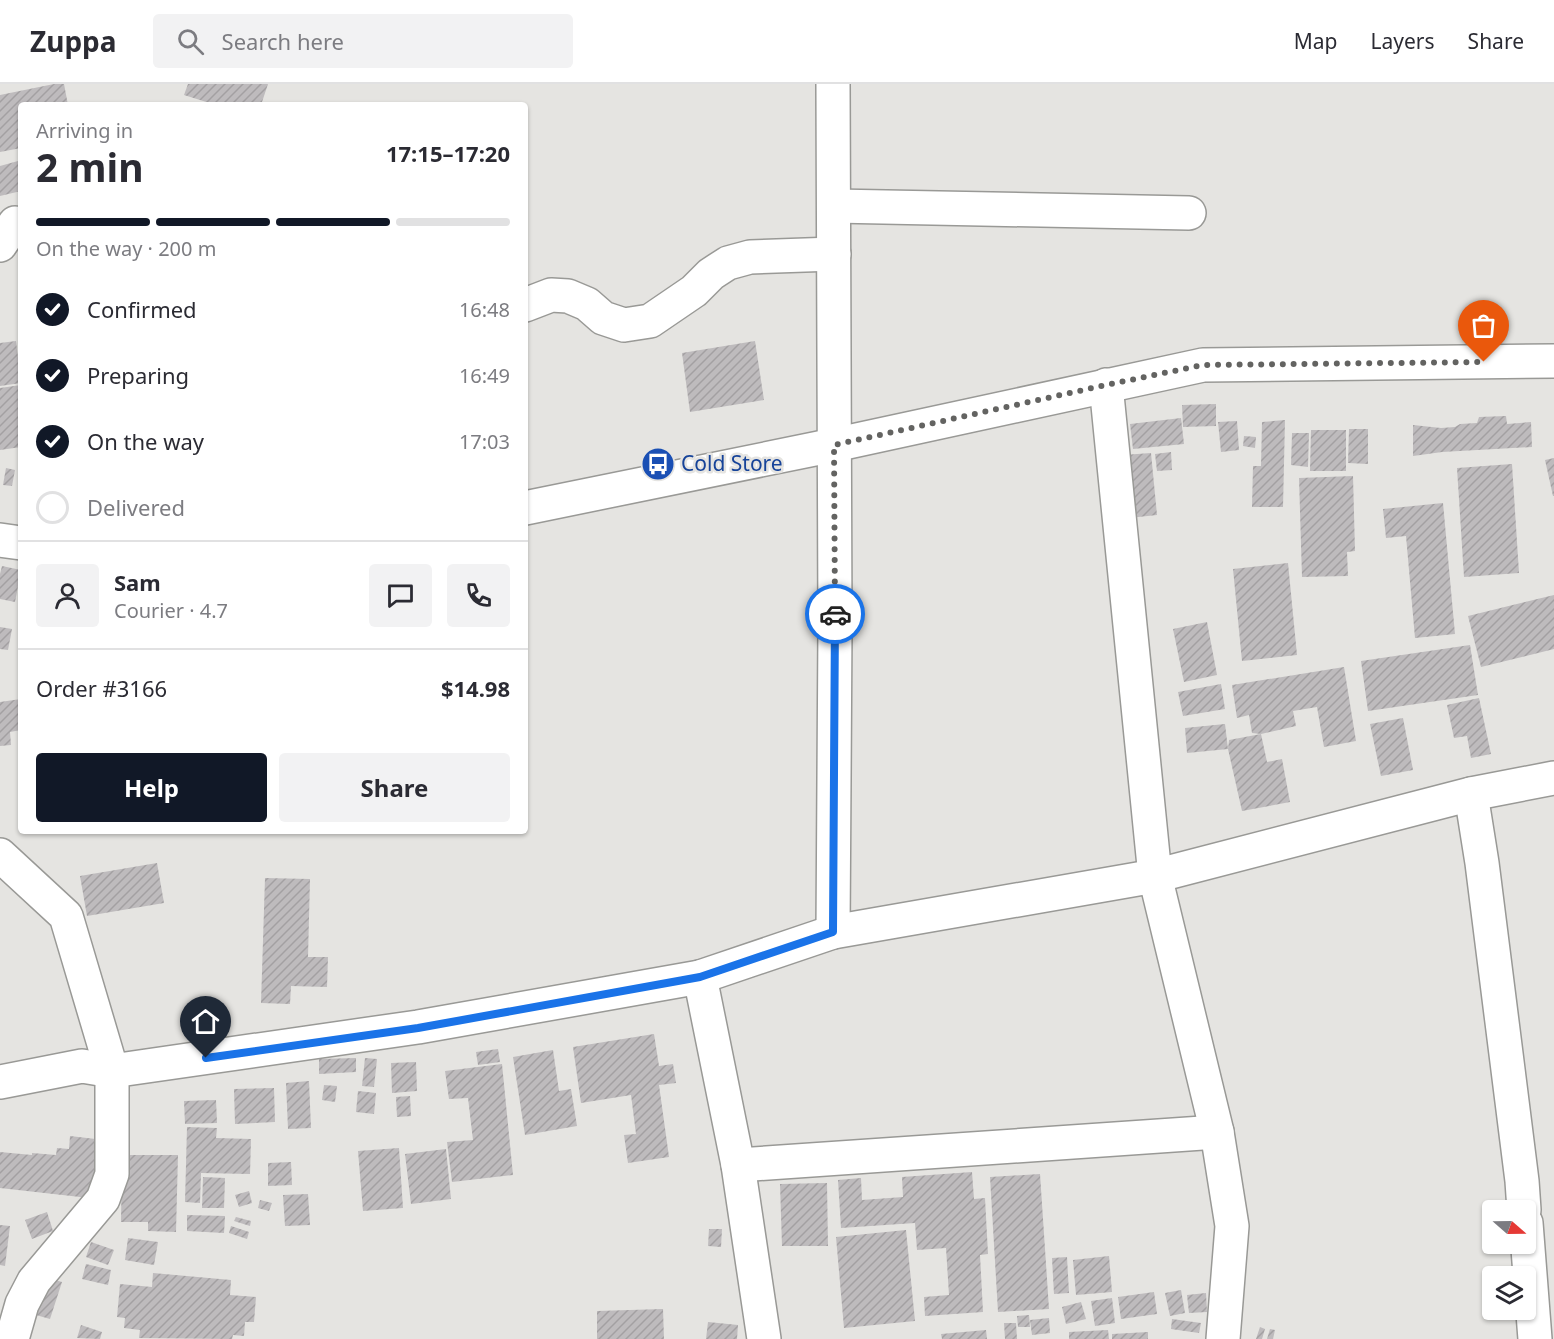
<!DOCTYPE html>
<html lang="en">
<head>
<meta charset="utf-8">
<style>
  body { margin:0; font-family:"Noto Sans",sans-serif; background:#f2f2f3; color:#2b2b33; height:100vh; display:flex; flex-direction:column; font-size:22px; white-space:nowrap }
  * { box-sizing:border-box; margin:0 }
  p { font-size:20px; color:#7c7c81 }
  .icon { flex:none; width:33px; height:33px; fill:none; stroke:currentColor; stroke-width:2; stroke-linecap:round; stroke-linejoin:round }
  .map { position:relative; flex:1; overflow:hidden }
  .panel { position:absolute; left:18px; top:18px; width:510px; height:732px; display:flex; flex-direction:column; background:#fff; border-radius:6px; box-shadow:0 2px 4px #0004 }
  .panel>* { flex:none }
  .needle { width:39px; rotate:110deg }
  .tools { position:absolute; left:1482px; top:1116px; display:grid; gap:12px }
  .tools a { display:grid; place-items:center; width:54px; height:54px; border-radius:6px; background:#fff; box-shadow:0 2px 4px #0004; font-size:30px }
  .pin { position:absolute; display:grid; place-items:center; width:51px; height:51px; color:#fff; margin:-62px -26px; border-radius:50% 50% 50% 0; rotate:-45deg; box-shadow:0 0 6px #0007 }
  .pin .icon { rotate:45deg }
  .courier { position:absolute; display:grid; place-items:center; width:60px; height:60px; margin:-30px; border:4px solid #1a73e8; border-radius:50%; background:#fff; color:#222; box-shadow:0 2px 8px #0007 }
  .headline em { font-style:normal; font-weight:700 }
  .headline div { display:flex; flex-direction:column-reverse }
  .headline { display:flex; align-items:center; justify-content:space-between; height:102px; padding:0 18px }
  h1 { font-size:39px; font-weight:700; line-height:45px }
  .bar { display:grid; grid-template-columns:repeat(4,1fr); gap:9px 6px; align-content:center; height:72px; padding:0 18px }
  .bar i { height:8px; border-radius:4px; background:#e1e1e2 }
  .bar .on { background:#111827 }
  .bar p { grid-column:span 4 }
  .line { display:flex; align-items:center; gap:15px; padding:0 18px; border-top:2px solid #e1e1e2 }
  .line div { flex:1 }
  .round { display:grid; place-items:center; flex:none; width:63px; height:63px; border-radius:6px; background:#f2f2f3 }
  ol { padding:0 18px; list-style:none }
  li { display:flex; align-items:center; gap:18px; height:66px }
  li p { margin-inline-start:auto }
  li .icon { padding:6px; border-radius:50%; background:#111827; color:#fff; stroke-width:4 }
  li:last-child { color:#7c7c81 }
  li i { width:33px; height:33px; border:3px solid #e1e1e2; border-radius:50% }
  .action { display:flex; gap:12px; margin-top:auto; padding:12px 18px }
  .action a { flex:1; height:69px; border-radius:6px; background:#111827; color:#fff; font-size:24px; font-weight:700; line-height:69px; text-align:center }
  .action a+a { background:#f2f2f3; color:#2b2b33 }
  header { display:flex; align-items:center; gap:36px; box-sizing:border-box; height:84px; padding:0 30px; background:#fff; border-bottom:2px solid #e1e1e2 }
  header strong { font-size:28px }
  nav { display:flex; gap:33px; margin-inline-start:auto; font-size:21px }
  .search { width:420px; height:54px; background:#f2f2f3; display:flex; align-items:center; gap:15px; box-sizing:border-box; padding:0 21px; border-radius:6px; color:#7c7c81; font-size:22px }
  .map>svg:first-child { display:block }
</style>
</head>
<body>
<header>
<strong>Zuppa</strong>
<div class="search"><svg class="icon" aria-label="search" viewBox="0 0 24 24"><circle cx="10" cy="10" r="6"/><path d="M15 15l6 6"/></svg>Search here</div>
<nav><a>Map</a><a>Layers</a><a>Share</a></nav>
</header>
<div class="map">
<svg width="1554" height="1255" viewBox="0 0 1554 1255">
  <defs>
    <pattern id="building-hatch" width="6" height="6" patternUnits="userSpaceOnUse" patternTransform="scale(1.5)"><rect width="6" height="6" fill="#bebbbd"/><path d="M-1 1l2-2M0 6l6-6M5 7l2-2" fill="none" stroke="#a3a0a2"/></pattern>
  </defs>
  <rect width="100%" height="100%" fill="#e5e4e1"/>
  <g fill="url(#building-hatch)">
    <polygon points="54,0 64,0 68,21 21,21 21,64 0,68 0,11"/>
    <polygon points="188,0 268,0 261,21 216,21 184,11"/>
    <polygon points="18,77 21,89 21,107 0,112 0,82"/>
    <polygon points="16,257 21,299 0,302 0,259"/>
    <polygon points="755,257 764,316 690,328 682,269"/>
    <polygon points="21,301 21,363 0,366 0,304"/>
    <polygon points="1216,320 1216,342 1183,343 1182,321"/>
    <polygon points="1506,332 1507,340 1531,338 1532,363 1442,368 1413,372 1413,341 1441,344 1455,343 1460,340 1477,339 1479,333"/>
    <polygon points="1181,334 1184,360 1133,365 1130,340"/>
    <polygon points="1285,336 1283,423 1252,423 1253,382 1261,382 1262,338"/>
    <polygon points="1237,337 1239,366 1221,368 1218,338"/>
    <polygon points="1349,345 1368,345 1368,380 1348,379"/>
    <polygon points="1311,346 1346,346 1346,387 1310,387"/>
    <polygon points="1292,349 1309,349 1308,383 1291,381"/>
    <polygon points="1244,352 1256,353 1255,364 1243,362"/>
    <polygon points="1171,368 1172,386 1157,387 1155,370"/>
    <polygon points="1151,369 1157,431 1129,434 1123,371"/>
    <polygon points="1554,374 1554,412 1553,412 1545,376"/>
    <polygon points="1512,380 1519,489 1464,493 1457,384"/>
    <polygon points="6,384 15,386 12,402 3,401"/>
    <polygon points="1353,392 1355,467 1347,468 1348,492 1302,493 1299,394"/>
    <polygon points="1443,419 1455,550 1415,554 1406,452 1386,454 1383,425"/>
    <polygon points="1288,479 1297,571 1242,577 1233,485"/>
    <polygon points="2,482 21,486 15,518 0,515 0,490"/>
    <polygon points="1554,511 1554,565 1481,583 1468,532"/>
    <polygon points="1207,538 1217,591 1184,598 1173,545"/>
    <polygon points="0,543 12,545 8,566 0,565"/>
    <polygon points="1470,561 1478,611 1368,627 1361,577"/>
    <polygon points="1344,583 1356,657 1324,663 1317,623 1293,627 1296,642 1261,650 1252,649 1249,631 1237,634 1232,601"/>
    <polygon points="1221,600 1225,625 1183,632 1178,608"/>
    <polygon points="1479,614 1491,670 1471,674 1467,652 1454,654 1447,621"/>
    <polygon points="21,615 21,646 10,648 11,661 0,662 0,618"/>
    <polygon points="1403,634 1413,686 1381,692 1370,640"/>
    <polygon points="1225,640 1228,665 1187,669 1185,644"/>
    <polygon points="1261,650 1267,678 1282,675 1290,718 1242,727 1228,665 1229,656"/>
    <polygon points="157,779 164,819 87,832 80,792"/>
    <polygon points="265,794 310,795 308,873 328,873 327,903 291,902 290,920 261,919"/>
    <polygon points="654,950 659,982 673,980 676,999 659,1001 669,1073 628,1079 624,1051 636,1050 631,1011 581,1019 573,963"/>
    <polygon points="498,965 500,978 478,981 476,968"/>
    <polygon points="553,966 559,1007 571,1005 577,1042 525,1051 513,973"/>
    <polygon points="356,974 356,988 319,990 319,975"/>
    <polygon points="365,974 377,975 374,1003 362,1002"/>
    <polygon points="416,978 417,1007 392,1009 391,979"/>
    <polygon points="502,980 513,1091 452,1098 447,1058 473,1056 468,1014 449,1015 445,987"/>
    <polygon points="309,997 311,1044 288,1045 286,999"/>
    <polygon points="324,1001 337,1002 335,1018 322,1016"/>
    <polygon points="274,1004 275,1038 235,1040 234,1005"/>
    <polygon points="358,1007 376,1009 374,1030 356,1028"/>
    <polygon points="410,1012 411,1032 397,1033 396,1013"/>
    <polygon points="216,1016 217,1039 185,1040 184,1017"/>
    <polygon points="187,1043 217,1044 216,1054 251,1055 250,1090 201,1089 200,1119 185,1118"/>
    <polygon points="70,1052 104,1056 98,1115 0,1104 0,1068 32,1071 32,1069 56,1071 57,1064 69,1065"/>
    <polygon points="399,1064 403,1124 363,1127 358,1067"/>
    <polygon points="446,1065 451,1115 411,1120 405,1070"/>
    <polygon points="122,1071 178,1071 176,1148 148,1147 148,1138 121,1138"/>
    <polygon points="291,1078 292,1101 268,1102 268,1079"/>
    <polygon points="972,1088 974,1115 985,1114 988,1170 980,1171 983,1228 925,1232 924,1213 949,1211 946,1164 917,1166 915,1139 841,1144 838,1096 861,1094 862,1116 903,1113 902,1093"/>
    <polygon points="1040,1090 1049,1225 998,1228 990,1093"/>
    <polygon points="203,1093 225,1094 224,1124 202,1124"/>
    <polygon points="827,1099 828,1162 782,1162 780,1100"/>
    <polygon points="249,1107 252,1119 239,1123 235,1111"/>
    <polygon points="308,1110 310,1141 285,1142 283,1111"/>
    <polygon points="260,1116 272,1119 269,1127 258,1124"/>
    <polygon points="47,1128 53,1147 32,1155 25,1136"/>
    <polygon points="187,1131 225,1132 224,1149 187,1147"/>
    <polygon points="236,1133 251,1137 250,1142 234,1137"/>
    <polygon points="0,1141 10,1142 5,1182 0,1181"/>
    <polygon points="231,1142 249,1148 247,1155 229,1149"/>
    <polygon points="709,1145 722,1145 721,1163 708,1162"/>
    <polygon points="906,1146 915,1237 844,1244 836,1153"/>
    <polygon points="128,1154 158,1158 154,1181 125,1176"/>
    <polygon points="91,1158 114,1166 108,1181 86,1173"/>
    <polygon points="1109,1172 1112,1208 1076,1211 1073,1176"/>
    <polygon points="1067,1173 1069,1209 1054,1210 1052,1174"/>
    <polygon points="86,1180 111,1186 108,1201 82,1195"/>
    <polygon points="153,1189 231,1196 230,1211 256,1213 254,1238 245,1238 244,1252 233,1251 232,1255 139,1254 140,1246 124,1244 125,1234 117,1233 120,1200 152,1203"/>
    <polygon points="48,1194 62,1198 50,1235 36,1231"/>
    <polygon points="1181,1206 1185,1229 1170,1232 1165,1209"/>
    <polygon points="1154,1208 1157,1230 1121,1235 1118,1213"/>
    <polygon points="1206,1209 1207,1228 1189,1229 1187,1211"/>
    <polygon points="1112,1214 1115,1239 1095,1242 1091,1217"/>
    <polygon points="1081,1218 1086,1235 1066,1240 1062,1223"/>
    <polygon points="663,1225 664,1255 597,1255 597,1227"/>
    <polygon points="1029,1231 1030,1243 1018,1243 1017,1232"/>
    <polygon points="1049,1234 1050,1249 1032,1251 1030,1236"/>
    <polygon points="1172,1235 1201,1239 1199,1249 1171,1245"/>
    <polygon points="708,1238 738,1241 737,1255 706,1255"/>
    <polygon points="1004,1239 1016,1239 1017,1255 1005,1255"/>
    <polygon points="81,1241 102,1248 100,1255 77,1254"/>
    <polygon points="1260,1243 1265,1245 1262,1255 1256,1255"/>
    <polygon points="1270,1245 1275,1246 1273,1255 1267,1255"/>
    <polygon points="986,1246 987,1255 942,1255 941,1250"/>
    <polygon points="1108,1246 1109,1255 1069,1255 1069,1248"/>
    <polygon points="1148,1248 1148,1255 1112,1255 1112,1250"/>
  </g>
  <g fill="none" stroke-linecap="round" stroke-linejoin="round">
    <g stroke="#999996" stroke-width="36">
      <g id="minor">
        <polyline points="834,122 1189,129"/>
        <polyline points="0,161 15,139"/>
        <polyline points="525,221 551,211 568,212 587,220 603,234 624,241 650,237 694,207 711,190 728,179 750,173 834,170"/>
        <polyline points="1106,301 1155,792 1217,1048 1232,1142 1223,1255"/>
        <polyline points="525,424 834,361 1203,281 1554,277"/>
        <polyline points="0,456 21,459"/>
        <polyline points="1471,710 1482,779 1522,1097 1524,1126"/>
        <polyline points="0,771 66,832 112,987 112,1090 103,1115 34,1197 22,1220 12,1255"/>
        <polyline points="833,848 835,542 833,0"/>
        <polyline points="700,893 738,1081 764,1255"/>
        <polyline points="0,998 82,982 112,987 418,943 700,893 833,848 1155,792 1471,710 1554,694"/>
        <polyline points="738,1081 1217,1048"/>
        <polyline points="1526,1139 1535,1255"/>
      </g>
    </g>
    <use href="#minor" stroke="#fff" stroke-width="33"/>
  </g>
  <g fill="none" stroke-linecap="round" stroke-linejoin="round">
    <polyline stroke="#636361" stroke-width="6" stroke-dasharray="0 10.8" points="835,530 834,361 1106,301 1203,281 1484,278"/>
    <polyline stroke="#1a73e8" stroke-width="8" points="206,974 418,944 700,893 833,848 835,530"/>
  </g>
  <defs>
    <g id="bus-disc" transform="scale(1.725)"><circle r="9.5" fill="#1a4fb4" stroke="#e5e4e1"/><path d="M-5-6H5V4H4V6H2V4H-2V6H-4V4H-5ZM-3.5-4V0h7V-4ZM-3.5 1.2v1.5H-2V1.2ZM2 1.2v1.5H3.5V1.2Z" fill="#fff"/></g>
  </defs>
  <g fill-rule="evenodd">
    <use href="#bus-disc" x="658" y="380"/>
  </g>
  <g text-anchor="middle" stroke-width="5" stroke-linejoin="round" paint-order="stroke">
    <g font-size="21" fill="#164399" stroke="#e5e4e1" text-anchor="start">
      <text x="681" y="387">Cold Store</text>
    </g>
  </g>
</svg>
<div class="tools">
<a><svg class="needle" viewBox="-14 -14 28 28"><path d="M0-13l5 13h-10z" fill="#e53935"/><path d="M0 13l5-13h-10z" fill="#7c7c81"/></svg></a>
<a><svg class="icon" aria-label="layers" viewBox="0 0 24 24"><path d="M12 4l9 5-9 5-9-5zM3 14l9 5 9-5"/></svg></a>
</div>
<div class="pin" style="left:1484px;top:278px;background:#ea580c"><svg class="icon" aria-label="bag" viewBox="0 0 24 24"><path d="M5 8h14l-1 12H6zM9 8a3 3 0 0 1 6 0"/></svg></div>
<div class="pin" style="left:206px;top:974px;background:#1f2937"><svg class="icon" aria-label="home" viewBox="0 0 24 24"><path d="M3 11l9-7 9 7M6 9v11h12V9"/></svg></div>
<div class="courier" style="left:835px;top:530px"><svg class="icon" aria-label="car" viewBox="0 0 24 24"><path d="M5 17H2v-5l4-1 3-4h7l3 4 3 1v5h-3M9 17h6M6 11h13"/><circle cx="7" cy="17" r="2"/><circle cx="17" cy="17" r="2"/></svg></div>
<section class="panel">
<div class="headline"><div><h1>2 min</h1><p>Arriving in</p></div><em>17:15–17:20</em></div>
<div class="bar"><i class="on"></i><i class="on"></i><i class="on"></i><i></i><p>On the way · 200 m</p></div>
<ol>
<li><svg class="icon" aria-label="check" viewBox="0 0 24 24"><path d="M5 12l5 5 9-10"/></svg>Confirmed<p>16:48</p></li>
<li><svg class="icon" aria-label="check" viewBox="0 0 24 24"><path d="M5 12l5 5 9-10"/></svg>Preparing<p>16:49</p></li>
<li><svg class="icon" aria-label="check" viewBox="0 0 24 24"><path d="M5 12l5 5 9-10"/></svg>On the way<p>17:03</p></li>
<li><i></i>Delivered</li>
</ol>
<div class="line" style="height:108px"><a class="round"><svg class="icon" aria-label="person" viewBox="0 0 24 24"><circle cx="12" cy="8" r="4"/><path d="M4 21q1-7 8-7t8 7"/></svg></a><div><b>Sam</b><p>Courier · 4.7</p></div><a class="round"><svg class="icon" aria-label="chat" viewBox="0 0 24 24"><path d="M4 5h16v11H9l-5 4z"/></svg></a><a class="round"><svg class="icon" aria-label="phone" viewBox="0 0 24 24"><path d="M5 4h4l2 5-3 2q2 4 5 5l2-3 5 2v4C11 20 4 13 5 4z"/></svg></a></div>
<div class="line" style="height:78px"><div>Order #3166</div><b>$14.98</b></div>
<div class="action"><a>Help</a><a>Share</a></div>
</section>
</div>
</body>
</html>
